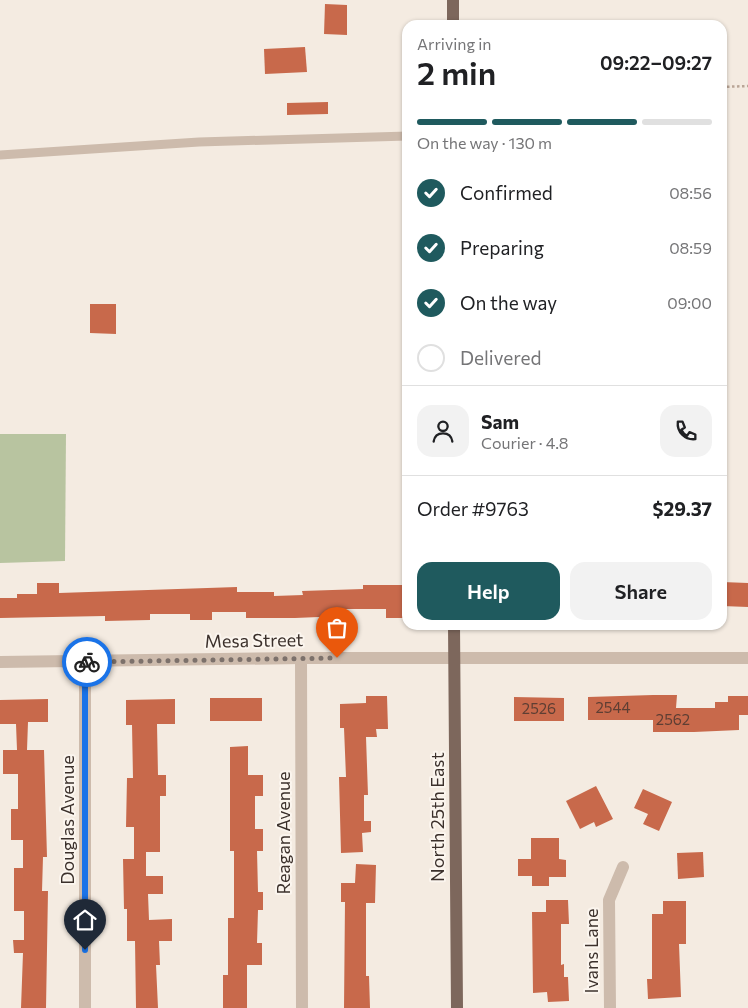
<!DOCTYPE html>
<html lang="en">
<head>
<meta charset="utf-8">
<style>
  body { margin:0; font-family:Commissioner,sans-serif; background:#f2f2f2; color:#202124; height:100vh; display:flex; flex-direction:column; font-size:19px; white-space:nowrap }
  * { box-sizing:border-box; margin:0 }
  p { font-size:16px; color:#757577 }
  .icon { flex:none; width:28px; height:28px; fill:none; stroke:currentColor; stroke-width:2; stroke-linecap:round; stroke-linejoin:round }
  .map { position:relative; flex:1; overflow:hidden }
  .side { position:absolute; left:402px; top:20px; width:325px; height:610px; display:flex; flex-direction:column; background:#fff; border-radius:15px; box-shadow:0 1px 4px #0004 }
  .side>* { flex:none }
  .pin { position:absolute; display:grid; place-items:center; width:42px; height:42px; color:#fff; margin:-51px -21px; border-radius:50% 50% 50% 0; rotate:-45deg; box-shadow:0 0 5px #0007 }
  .pin .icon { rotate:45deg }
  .courier { position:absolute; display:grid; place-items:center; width:50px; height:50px; margin:-25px; border:4px solid #1a73e8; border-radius:50%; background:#fff; color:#222; box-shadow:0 1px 6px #0007 }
  .overview em { font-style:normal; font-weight:600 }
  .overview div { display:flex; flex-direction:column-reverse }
  .overview { display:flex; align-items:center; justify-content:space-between; height:85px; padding:0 15px }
  h1 { font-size:32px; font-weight:600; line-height:38px }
  .bar { display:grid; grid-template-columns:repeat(4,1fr); gap:8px 5px; align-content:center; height:60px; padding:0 15px }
  .bar i { height:6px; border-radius:4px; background:#e0e0e0 }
  .bar .on { background:#1f5a5e }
  .bar p { grid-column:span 4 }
  .line { display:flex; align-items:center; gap:12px; padding:0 15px; border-top:1px solid #e0e0e0 }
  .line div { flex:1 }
  .round { display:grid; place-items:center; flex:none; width:52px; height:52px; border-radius:15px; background:#f2f2f2 }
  ol { padding:0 15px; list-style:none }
  li { display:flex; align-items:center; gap:15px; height:55px }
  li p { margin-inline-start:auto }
  li .icon { padding:5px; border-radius:50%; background:#1f5a5e; color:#fff; stroke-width:4 }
  li:last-child { color:#757577 }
  li i { width:28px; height:28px; border:2px solid #e0e0e0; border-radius:50% }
  .action { display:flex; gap:10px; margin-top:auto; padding:10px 15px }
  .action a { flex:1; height:58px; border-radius:15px; background:#1f5a5e; color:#fff; font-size:20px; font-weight:600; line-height:58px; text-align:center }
  .action a+a { background:#f2f2f2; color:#202124 }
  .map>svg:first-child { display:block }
</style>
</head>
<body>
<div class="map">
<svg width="748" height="1008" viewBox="0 0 748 1008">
  <rect width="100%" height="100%" fill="#f4ebe1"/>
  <polygon fill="#b8c4a0" points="0,434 66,434 65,561 0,563"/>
  <g fill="#c8694b">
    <polygon points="325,4 347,5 347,35 324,34"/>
    <polygon points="305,47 307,72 265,74 264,49"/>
    <polygon points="328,102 328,114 287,115 287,103"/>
    <polygon points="90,304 116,304 116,334 90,333"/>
    <polygon points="722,582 748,583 748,607 722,606"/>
    <polygon points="37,583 59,583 59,593 237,587 237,592 274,592 274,596 303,595 302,591 363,589 363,585 407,585 407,618 386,618 386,609 343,609 343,616 295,618 246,618 246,612 212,612 212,620 190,620 190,614 150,614 150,620 105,621 105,616 0,618 0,598 17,598 17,594 37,594"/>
    <polygon points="653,695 677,695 676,708 715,708 715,702 728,702 728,696 748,696 748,715 739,715 739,730 694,732 653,732 653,720 588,720 588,697"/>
    <polygon points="366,696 387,696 388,729 376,729 377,737 366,737 368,795 364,795 364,821 371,821 371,832 362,833 363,852 341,853 339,777 346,777 344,728 340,728 340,704 366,703"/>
    <polygon points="514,697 564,698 564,721 514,721"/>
    <rect x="210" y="698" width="52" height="23"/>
    <polygon points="48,699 48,722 28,722 27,750 44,750 47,857 43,857 42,891 48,891 46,1008 21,1008 23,953 14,953 13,940 24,940 24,911 14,911 14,868 23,868 23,840 11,840 11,809 18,809 18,774 3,774 3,750 17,750 16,724 0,724 0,700"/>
    <polygon points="175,699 175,724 157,724 158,775 166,775 166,796 160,796 160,852 146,852 146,876 163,876 163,894 148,894 149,920 172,919 172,941 159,941 160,965 156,965 158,1008 136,1008 135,941 127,941 127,909 124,909 123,859 134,859 134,827 126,827 127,778 133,778 132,725 126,725 126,700"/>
    <polygon points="248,746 248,775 263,775 263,796 255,796 255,829 263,829 263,851 257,851 258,892 263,892 263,910 258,910 257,943 262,943 262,965 247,965 247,1008 223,1008 223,975 228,975 228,918 234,918 234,851 230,851 230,747"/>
    <polygon points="596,786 613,819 596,827 594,822 580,829 566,801"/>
    <polygon points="643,789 672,802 659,831 643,824 648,814 634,808"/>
    <polygon points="531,838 559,838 559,859 566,860 566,877 549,877 549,886 532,886 532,876 518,876 518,859 531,859"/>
    <polygon points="703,852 704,877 678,879 677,853"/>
    <polygon points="356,864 376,865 375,903 366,903 366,976 369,976 370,1008 344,1008 345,902 341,902 341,883 355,883"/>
    <polygon points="546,900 568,900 569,924 561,924 561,965 564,964 564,977 568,977 569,1001 548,1002 547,992 533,993 532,912 546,912"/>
    <polygon points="663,901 686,901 686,944 679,944 681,997 648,999 647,979 652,979 652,914 663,914"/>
  </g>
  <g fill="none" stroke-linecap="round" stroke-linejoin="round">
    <polyline stroke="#b9a596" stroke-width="2.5" stroke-dasharray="2.5 2.5" stroke-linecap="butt" points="722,87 748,86"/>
    <polyline stroke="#cdbbac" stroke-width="9" points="0,155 199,142 408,136"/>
    <g stroke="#cdbbac" stroke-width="12">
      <polyline points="301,658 302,1008"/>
      <polyline points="0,662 301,658 748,658"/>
      <polyline points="85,662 85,1008"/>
      <polyline points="610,1008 609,900 623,867"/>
    </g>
    <g stroke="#7d675c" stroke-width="12">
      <polyline points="453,0 453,25"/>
      <polyline points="454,625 457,1008"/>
    </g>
  </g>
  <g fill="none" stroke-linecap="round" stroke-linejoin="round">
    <polyline stroke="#7c716b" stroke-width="5" stroke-dasharray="0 9" points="87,662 337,658"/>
    <polyline stroke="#1a73e8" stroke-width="6" points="85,950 85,662 87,662"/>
  </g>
  <g text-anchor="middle" stroke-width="4" stroke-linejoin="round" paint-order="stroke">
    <g font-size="15" fill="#5e3e33">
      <text x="613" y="713">2544</text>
      <text x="539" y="714">2526</text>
      <text x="673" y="725">2562</text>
    </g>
    <g font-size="18" fill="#3b302b" stroke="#fbf5ee">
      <text transform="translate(254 641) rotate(-1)" y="6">Mesa Street</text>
      <text transform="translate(438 817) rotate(-90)" y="6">North 25th East</text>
      <text transform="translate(68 820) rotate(-90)" y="6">Douglas Avenue</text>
      <text transform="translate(284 833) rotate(-90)" y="6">Reagan Avenue</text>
      <text transform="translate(592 951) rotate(-90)" y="6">Ivans Lane</text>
    </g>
  </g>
</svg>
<div class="pin" style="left:337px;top:658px;background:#ea580c"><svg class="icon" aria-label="bag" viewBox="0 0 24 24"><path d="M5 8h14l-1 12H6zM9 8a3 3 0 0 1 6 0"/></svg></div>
<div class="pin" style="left:85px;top:950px;background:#1f2937"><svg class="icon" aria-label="home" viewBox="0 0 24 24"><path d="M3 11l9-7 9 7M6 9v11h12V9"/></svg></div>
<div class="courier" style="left:87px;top:662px"><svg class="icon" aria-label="bike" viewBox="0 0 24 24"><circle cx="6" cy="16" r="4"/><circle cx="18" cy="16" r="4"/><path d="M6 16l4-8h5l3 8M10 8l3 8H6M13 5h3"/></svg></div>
<section class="side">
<div class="overview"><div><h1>2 min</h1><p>Arriving in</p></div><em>09:22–09:27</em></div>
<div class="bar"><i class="on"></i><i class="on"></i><i class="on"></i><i></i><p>On the way · 130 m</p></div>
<ol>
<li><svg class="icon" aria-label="check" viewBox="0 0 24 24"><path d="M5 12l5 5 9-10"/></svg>Confirmed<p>08:56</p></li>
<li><svg class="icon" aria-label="check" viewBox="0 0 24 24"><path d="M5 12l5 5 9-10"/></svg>Preparing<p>08:59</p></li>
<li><svg class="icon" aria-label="check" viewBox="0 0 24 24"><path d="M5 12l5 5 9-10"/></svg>On the way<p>09:00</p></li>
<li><i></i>Delivered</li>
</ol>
<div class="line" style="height:90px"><a class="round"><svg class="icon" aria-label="person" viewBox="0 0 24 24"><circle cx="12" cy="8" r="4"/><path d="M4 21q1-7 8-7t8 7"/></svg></a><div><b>Sam</b><p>Courier · 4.8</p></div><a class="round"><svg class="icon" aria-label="phone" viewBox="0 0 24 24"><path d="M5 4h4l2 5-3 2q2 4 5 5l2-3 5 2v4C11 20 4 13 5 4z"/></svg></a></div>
<div class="line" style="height:65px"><div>Order #9763</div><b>$29.37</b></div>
<div class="action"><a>Help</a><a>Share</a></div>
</section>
</div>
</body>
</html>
